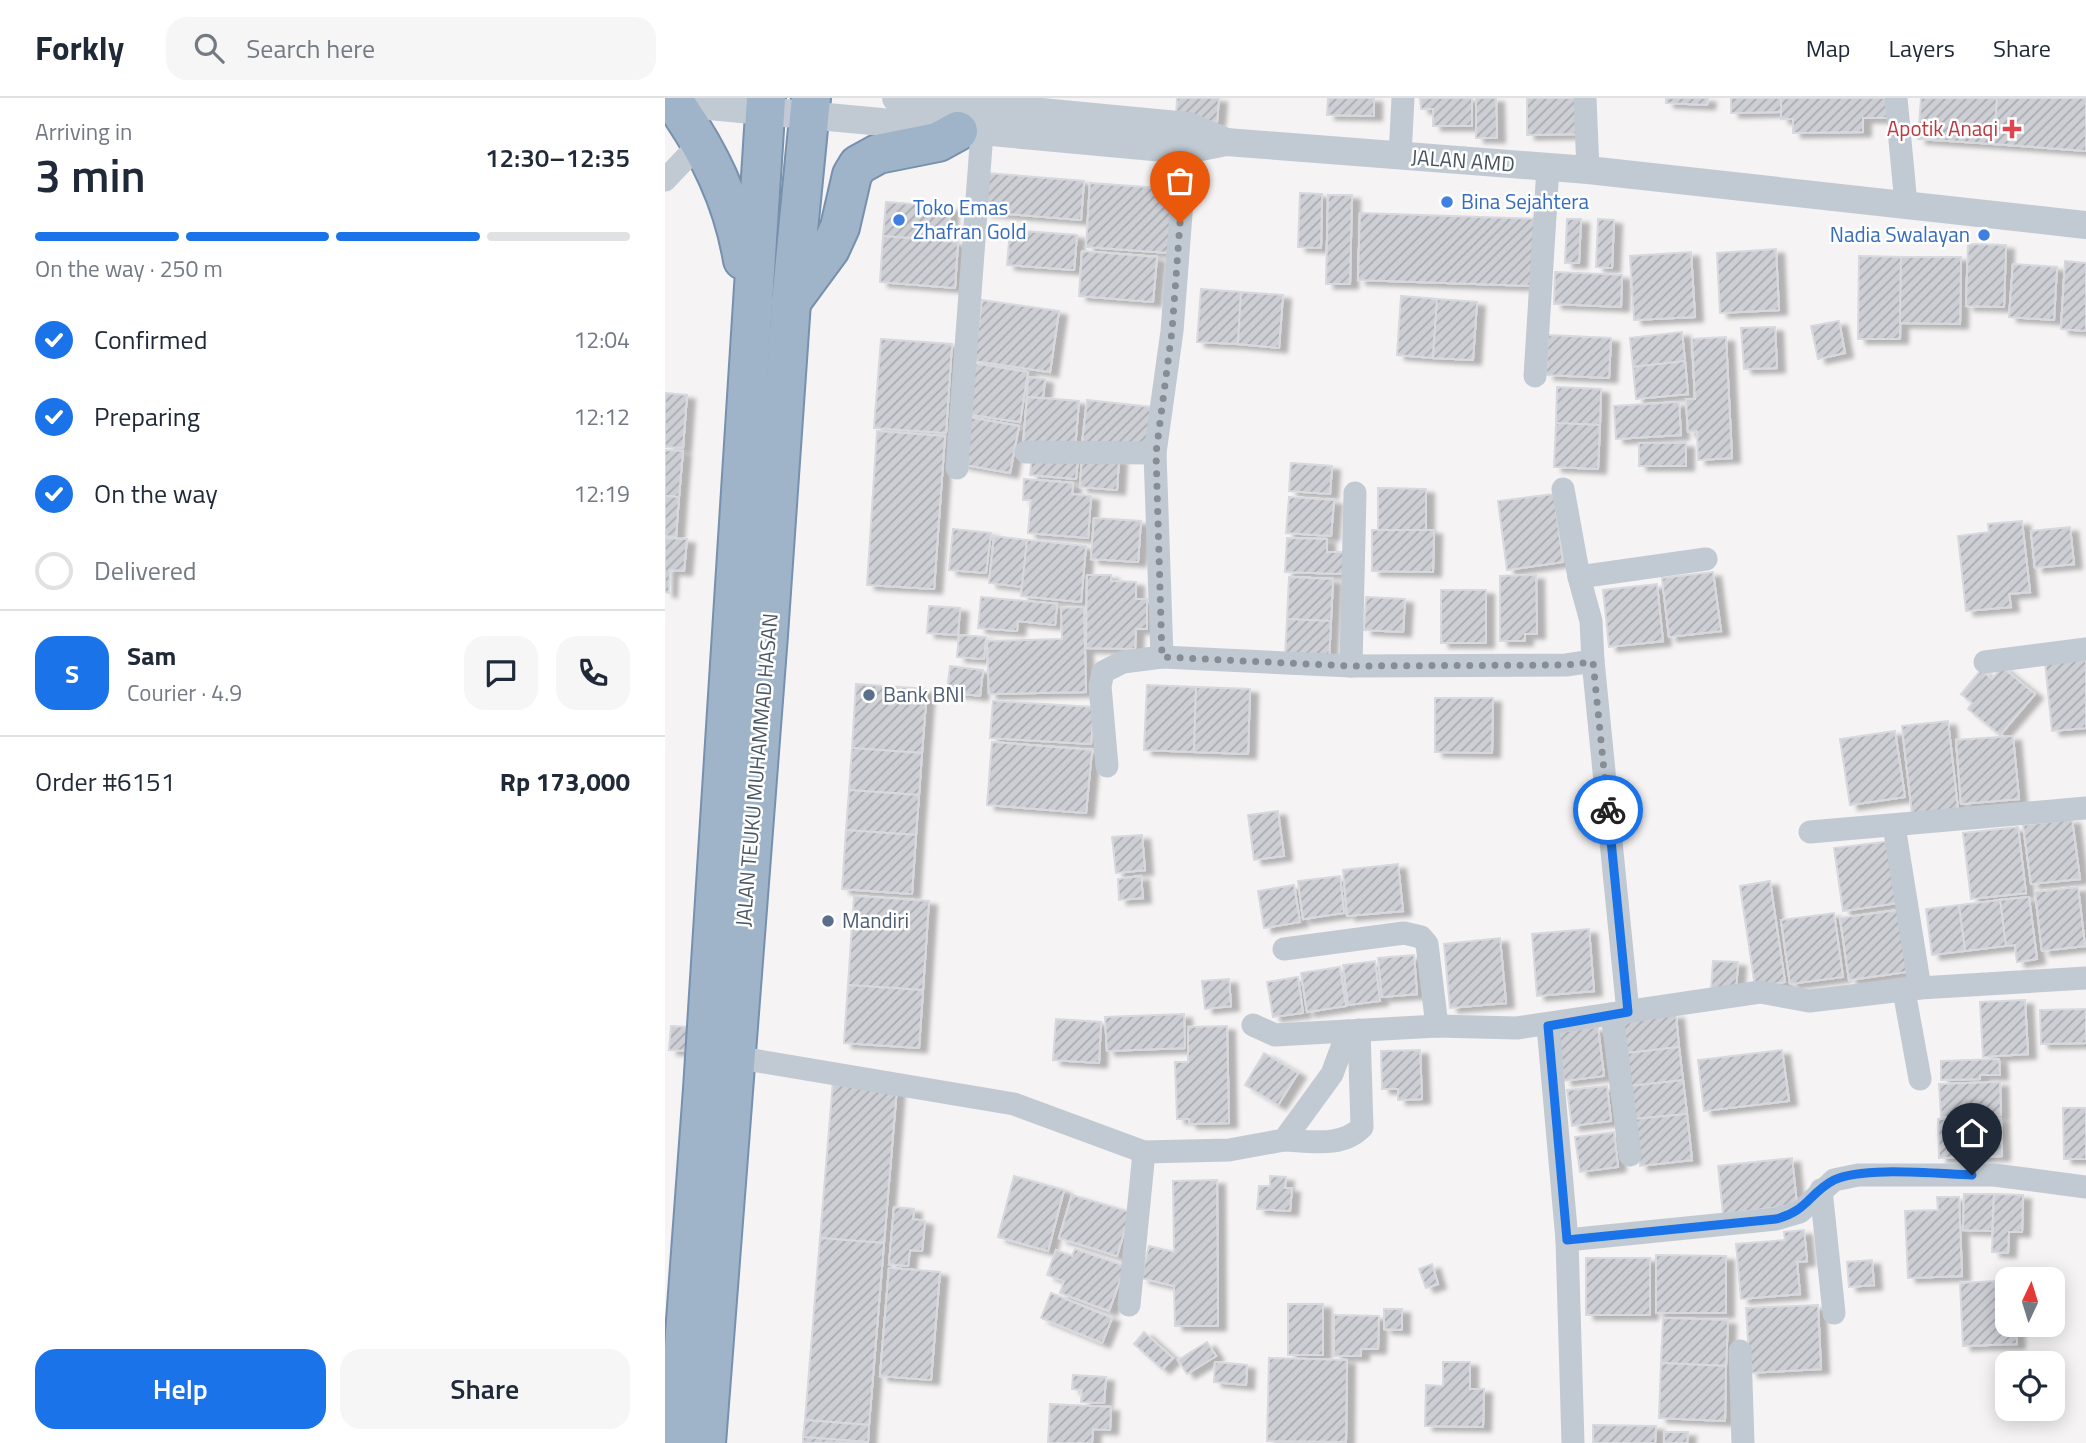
<!DOCTYPE html>
<html lang="en">
<head>
<meta charset="utf-8">
<style>
  body { margin:0; font-family:"Titillium Web",sans-serif; background:#f6f6f7; color:#1f2937; height:100vh; display:flex; flex-direction:column; font-size:26px; white-space:nowrap }
  * { box-sizing:border-box; margin:0 }
  p { font-size:23px; color:#747a83 }
  .icon { flex:none; width:38px; height:38px; fill:none; stroke:currentColor; stroke-width:2; stroke-linecap:round; stroke-linejoin:round }
  .map { position:relative; flex:1; overflow:hidden }
  .panel { display:flex; flex-direction:column; background:#fff; width:665px }
  .panel>* { flex:none }
  .needle { width:46px; rotate:4deg }
  .fabs { position:absolute; left:1330px; top:1169px; display:grid; gap:14px }
  .fabs a { display:grid; place-items:center; width:70px; height:70px; border-radius:14px; background:#fff; box-shadow:0 4px 18px #0003; font-size:35px }
  .pin { position:absolute; display:grid; place-items:center; width:60px; height:60px; color:#fff; margin:-72px -30px; border-radius:50% 50% 50% 0; rotate:-45deg; box-shadow:0 0 7px #0007 }
  .pin .icon { rotate:45deg }
  .courier { position:absolute; display:grid; place-items:center; width:70px; height:70px; margin:-35px; border:5px solid #1a73e8; border-radius:50%; background:#fff; color:#222; box-shadow:0 2px 9px #0007 }
  .summary em { font-style:normal; font-weight:600 }
  .summary div { display:flex; flex-direction:column-reverse }
  .summary { display:flex; align-items:center; justify-content:space-between; height:119px; padding:0 35px }
  h1 { font-size:46px; font-weight:600; line-height:52px }
  .bar { display:grid; grid-template-columns:repeat(4,1fr); gap:10px 7px; align-content:center; height:84px; padding:0 35px }
  .bar i { height:9px; border-radius:5px; background:#e0e1e3 }
  .bar .on { background:#1a73e8 }
  .bar p { grid-column:span 4 }
  .line { display:flex; align-items:center; gap:18px; padding:0 35px; border-top:2px solid #e0e1e3 }
  .line div { flex:1 }
  .round { display:grid; place-items:center; flex:none; width:74px; height:74px; border-radius:21px; background:#f6f6f7 }
  ol { padding:0 35px; list-style:none }
  li { display:flex; align-items:center; gap:21px; height:77px }
  li p { margin-inline-start:auto }
  li .icon { padding:7px; border-radius:50%; background:#1a73e8; color:#fff; stroke-width:4 }
  li:last-child { color:#747a83 }
  li i { width:38px; height:38px; border:4px solid #e0e1e3; border-radius:50% }
  .cta { display:flex; gap:14px; margin-top:auto; padding:14px 35px }
  .cta a { flex:1; height:80px; border-radius:21px; background:#1a73e8; color:#fff; font-size:28px; font-weight:600; line-height:80px; text-align:center }
  .cta a+a { background:#f6f6f7; color:#1f2937 }
  header { display:flex; align-items:center; gap:42px; box-sizing:border-box; height:98px; padding:0 35px; background:#fff; border-bottom:2px solid #e0e1e3 }
  header strong { font-size:33px }
  nav { display:flex; gap:38px; margin-inline-start:auto; font-size:24px }
  .search { width:490px; height:63px; background:#f6f6f7; display:flex; align-items:center; gap:18px; box-sizing:border-box; padding:0 24px; border-radius:21px; color:#747a83; font-size:26px }
  main { display:flex; flex:1; min-height:0 }
  .map>svg:first-child { display:block }
</style>
</head>
<body>
<header>
<strong>Forkly</strong>
<div class="search"><svg class="icon" aria-label="search" viewBox="0 0 24 24"><circle cx="10" cy="10" r="6"/><path d="M15 15l6 6"/></svg>Search here</div>
<nav><a>Map</a><a>Layers</a><a>Share</a></nav>
</header>
<main>
<section class="panel">
<div class="summary"><div><h1>3 min</h1><p>Arriving in</p></div><em>12:30–12:35</em></div>
<div class="bar"><i class="on"></i><i class="on"></i><i class="on"></i><i></i><p>On the way · 250 m</p></div>
<ol>
<li><svg class="icon" aria-label="check" viewBox="0 0 24 24"><path d="M5 12l5 5 9-10"/></svg>Confirmed<p>12:04</p></li>
<li><svg class="icon" aria-label="check" viewBox="0 0 24 24"><path d="M5 12l5 5 9-10"/></svg>Preparing<p>12:12</p></li>
<li><svg class="icon" aria-label="check" viewBox="0 0 24 24"><path d="M5 12l5 5 9-10"/></svg>On the way<p>12:19</p></li>
<li><i></i>Delivered</li>
</ol>
<div class="line" style="height:126px"><b class="round" style="background:#1a73e8;color:#fff">S</b><div><b>Sam</b><p>Courier · 4.9</p></div><a class="round"><svg class="icon" aria-label="chat" viewBox="0 0 24 24"><path d="M4 5h16v11H9l-5 4z"/></svg></a><a class="round"><svg class="icon" aria-label="phone" viewBox="0 0 24 24"><path d="M5 4h4l2 5-3 2q2 4 5 5l2-3 5 2v4C11 20 4 13 5 4z"/></svg></a></div>
<div class="line" style="height:91px"><div>Order #6151</div><b>Rp 173,000</b></div>
<div class="cta"><a>Help</a><a>Share</a></div>
</section>
<div class="map">
<svg width="1421" height="1345" viewBox="0 0 1421 1345">
  <defs>
    <pattern id="building-hatch" width="6" height="6" patternUnits="userSpaceOnUse" patternTransform="scale(1.75)"><rect width="6" height="6" fill="#cdcfd5"/><path d="M-1 1l2-2M0 6l6-6M5 7l2-2" fill="none" stroke="#a8abb0"/></pattern>
    <filter id="shadow"><feDropShadow dx="8" dy="4.5" stdDeviation="2" flood-color="#0004"/></filter>
  </defs>
  <rect width="100%" height="100%" fill="#f5f3f3"/>
  <g fill="url(#building-hatch)" stroke="#d7d9de" stroke-width="2" filter="url(#shadow)">
    <polygon points="512,0 554,0 552,24 511,21"/>
    <polygon points="663,0 709,0 709,18 662,17"/>
    <polygon points="755,0 807,0 807,28 768,28 768,11 756,11"/>
    <polygon points="811,0 831,0 832,40 811,40"/>
    <polygon points="862,0 915,0 915,36 862,37"/>
    <polygon points="1001,0 1043,0 1042,7 1001,5"/>
    <polygon points="1066,0 1116,0 1116,14 1066,15"/>
    <polygon points="1116,0 1221,0 1222,20 1198,20 1198,34 1128,35 1128,21 1116,21"/>
    <polygon points="1256,0 1332,0 1329,46 1253,41"/>
    <polygon points="1332,0 1421,0 1421,53 1329,46"/>
    <polygon points="322,75 419,83 416,122 319,114"/>
    <polygon points="425,85 509,91 504,155 421,149"/>
    <polygon points="635,95 657,96 656,150 633,149"/>
    <polygon points="663,97 687,97 685,186 661,186"/>
    <polygon points="221,104 286,109 283,143 218,138"/>
    <polygon points="695,115 874,121 872,188 693,182"/>
    <polygon points="902,121 916,121 914,165 900,165"/>
    <polygon points="933,121 949,122 947,170 931,169"/>
    <polygon points="345,132 412,137 409,172 342,167"/>
    <polygon points="218,138 293,144 290,190 215,184"/>
    <polygon points="1303,146 1341,147 1339,209 1301,208"/>
    <polygon points="1111,151 1114,212 1055,215 1052,155"/>
    <polygon points="417,153 492,159 488,204 414,198"/>
    <polygon points="1026,154 1030,219 969,222 965,158"/>
    <polygon points="1194,158 1236,159 1235,241 1193,241"/>
    <polygon points="1236,159 1296,159 1295,226 1235,225"/>
    <polygon points="1400,163 1421,165 1421,233 1396,231"/>
    <polygon points="1348,166 1392,169 1389,222 1344,219"/>
    <polygon points="890,174 957,177 956,209 889,206"/>
    <polygon points="536,191 576,194 573,246 532,244"/>
    <polygon points="576,194 618,197 614,250 573,246"/>
    <polygon points="736,198 772,201 768,260 732,257"/>
    <polygon points="772,201 812,204 808,262 768,260"/>
    <polygon points="317,202 394,213 385,274 309,263"/>
    <polygon points="1174,223 1180,255 1153,261 1146,228"/>
    <polygon points="1110,229 1112,270 1079,271 1076,230"/>
    <polygon points="1017,234 1020,263 968,269 965,240"/>
    <polygon points="883,237 946,240 944,280 881,277"/>
    <polygon points="1061,239 1067,360 1033,362 1032,333 1023,334 1021,301 1030,301 1027,241"/>
    <polygon points="216,241 287,246 281,335 209,330"/>
    <polygon points="1020,263 1023,296 971,301 968,269"/>
    <polygon points="308,265 363,274 355,324 300,316"/>
    <polygon points="363,279 380,281 378,300 362,299"/>
    <polygon points="892,289 936,291 935,327 891,325"/>
    <polygon points="0,295 22,297 18,350 0,349"/>
    <polygon points="362,299 414,303 410,351 358,347"/>
    <polygon points="422,302 486,309 482,352 417,346"/>
    <polygon points="1014,304 1016,337 951,341 949,308"/>
    <polygon points="303,319 354,328 345,375 295,366"/>
    <polygon points="891,325 935,327 933,371 889,369"/>
    <polygon points="212,333 280,338 269,491 202,487"/>
    <rect x="974" y="345" width="47" height="23"/>
    <polygon points="0,352 18,353 14,399 0,398"/>
    <polygon points="367,357 413,361 411,381 365,377"/>
    <polygon points="417,358 454,361 452,392 415,389"/>
    <polygon points="626,365 667,368 665,396 624,393"/>
    <polygon points="359,381 408,385 407,396 426,398 423,440 363,435 366,402 358,402"/>
    <polygon points="713,390 761,391 761,432 713,432"/>
    <polygon points="889,396 898,464 842,472 833,403"/>
    <polygon points="0,398 14,399 11,439 0,438"/>
    <polygon points="624,399 669,402 666,438 621,435"/>
    <polygon points="429,420 476,423 473,464 426,461"/>
    <polygon points="1357,423 1365,494 1344,496 1346,509 1301,513 1293,438 1324,434 1323,426"/>
    <polygon points="1405,429 1409,466 1370,470 1366,433"/>
    <polygon points="288,431 326,435 321,475 284,472"/>
    <polygon points="707,432 769,432 768,474 707,473"/>
    <polygon points="329,438 362,442 357,489 324,485"/>
    <polygon points="0,440 22,441 19,473 5,472 4,495 0,494"/>
    <polygon points="622,440 662,441 662,454 678,454 678,476 620,474"/>
    <polygon points="362,442 421,448 416,504 356,498"/>
    <polygon points="1048,474 1056,533 1004,539 997,480"/>
    <polygon points="422,477 446,477 446,483 471,484 471,501 482,501 482,531 471,531 470,551 421,550"/>
    <polygon points="871,477 872,536 860,536 860,543 835,543 835,478"/>
    <polygon points="624,479 668,481 666,523 622,521"/>
    <polygon points="992,486 998,543 944,549 938,492"/>
    <rect x="776" y="492" width="45" height="53"/>
    <polygon points="316,499 392,506 390,527 353,523 352,533 313,530"/>
    <polygon points="701,499 740,501 738,534 699,532"/>
    <polygon points="264,508 295,510 293,537 262,535"/>
    <polygon points="419,509 421,594 324,596 322,543 397,541 396,510"/>
    <polygon points="622,521 666,523 664,562 620,560"/>
    <polygon points="294,537 321,539 319,561 292,559"/>
    <polygon points="1421,560 1421,630 1387,633 1380,564"/>
    <polygon points="285,568 318,572 315,598 282,594"/>
    <polygon points="1337,569 1370,596 1335,637 1303,611 1307,605 1296,596 1316,572 1327,581"/>
    <polygon points="191,586 262,591 257,655 187,650"/>
    <polygon points="482,587 531,589 529,654 479,652"/>
    <polygon points="531,589 585,591 583,656 529,654"/>
    <polygon points="770,600 828,600 827,655 770,654"/>
    <polygon points="328,603 429,609 426,646 325,640"/>
    <polygon points="1283,623 1293,711 1247,716 1237,628"/>
    <polygon points="1230,633 1240,699 1185,707 1175,641"/>
    <polygon points="1348,638 1354,701 1296,706 1291,642"/>
    <polygon points="327,644 427,652 421,715 322,707"/>
    <polygon points="187,650 257,655 254,697 184,692"/>
    <polygon points="184,692 254,697 251,737 181,732"/>
    <polygon points="613,713 619,758 589,762 583,717"/>
    <polygon points="1407,721 1415,781 1366,786 1358,727"/>
    <polygon points="1353,729 1361,795 1306,801 1298,735"/>
    <polygon points="181,732 251,737 247,796 177,791"/>
    <polygon points="477,737 480,772 451,775 447,739"/>
    <polygon points="1225,743 1233,805 1178,813 1169,750"/>
    <polygon points="733,766 738,813 682,818 678,772"/>
    <polygon points="476,778 478,800 454,802 453,781"/>
    <polygon points="675,778 679,815 638,821 633,783"/>
    <polygon points="1105,783 1120,884 1090,889 1075,788"/>
    <polygon points="629,787 635,824 599,830 593,793"/>
    <polygon points="1413,789 1420,848 1377,853 1370,794"/>
    <polygon points="189,798 264,803 258,892 183,887"/>
    <polygon points="1364,799 1372,861 1352,864 1350,847 1341,848 1335,802"/>
    <polygon points="1335,802 1341,848 1300,853 1294,807"/>
    <polygon points="1294,807 1300,853 1267,857 1261,811"/>
    <polygon points="1234,812 1242,874 1184,882 1175,820"/>
    <polygon points="1169,815 1178,879 1125,886 1116,822"/>
    <polygon points="924,831 929,893 872,898 867,836"/>
    <polygon points="835,840 841,905 785,910 779,846"/>
    <polygon points="749,857 752,896 717,899 713,860"/>
    <polygon points="710,863 715,903 683,907 678,867"/>
    <polygon points="1048,863 1073,864 1071,893 1046,891"/>
    <polygon points="675,869 681,908 642,914 636,875"/>
    <polygon points="633,879 638,915 608,919 602,884"/>
    <polygon points="564,881 566,908 540,911 537,883"/>
    <polygon points="183,887 258,892 254,950 179,945"/>
    <polygon points="1360,902 1363,956 1318,959 1315,904"/>
    <polygon points="1421,911 1421,945 1376,946 1375,912"/>
    <polygon points="519,916 520,950 442,953 440,919"/>
    <polygon points="1011,916 1014,949 962,955 958,922"/>
    <polygon points="391,921 436,924 434,965 388,962"/>
    <polygon points="6,928 24,929 22,953 4,952"/>
    <polygon points="562,928 564,1025 524,1026 524,1021 512,1021 510,964 523,964 523,929"/>
    <polygon points="933,929 939,978 899,983 893,934"/>
    <polygon points="1014,949 1018,982 966,988 962,955"/>
    <polygon points="755,952 757,1001 733,1002 733,991 717,991 716,953"/>
    <polygon points="1117,952 1124,1003 1039,1013 1033,962"/>
    <polygon points="599,955 633,975 613,1007 580,987"/>
    <polygon points="1334,961 1335,977 1315,977 1315,981 1276,982 1276,963"/>
    <polygon points="1018,982 1022,1016 969,1021 966,988"/>
    <polygon points="168,983 232,989 219,1145 155,1140"/>
    <polygon points="1335,984 1336,1017 1276,1019 1274,986"/>
    <polygon points="942,988 946,1023 907,1028 902,992"/>
    <polygon points="1398,1010 1421,1010 1421,1061 1399,1061"/>
    <polygon points="1022,1016 1027,1062 975,1068 969,1021"/>
    <polygon points="1314,1020 1336,1020 1337,1058 1314,1059"/>
    <polygon points="1314,1020 1314,1059 1274,1060 1273,1021"/>
    <polygon points="949,1034 953,1069 915,1074 910,1039"/>
    <polygon points="1127,1060 1132,1107 1058,1116 1053,1068"/>
    <polygon points="349,1078 399,1092 383,1153 333,1139"/>
    <polygon points="605,1078 621,1079 620,1090 627,1090 625,1113 592,1111 594,1088 605,1088"/>
    <polygon points="552,1082 553,1228 510,1228 509,1188 476,1180 484,1148 509,1154 508,1083"/>
    <polygon points="1299,1096 1329,1096 1327,1133 1298,1132"/>
    <polygon points="1329,1096 1358,1097 1357,1134 1344,1134 1343,1155 1327,1154"/>
    <polygon points="407,1097 465,1114 452,1158 394,1140"/>
    <polygon points="1272,1099 1294,1099 1297,1178 1243,1180 1240,1113 1273,1112"/>
    <polygon points="229,1109 249,1111 248,1121 260,1123 257,1153 245,1152 243,1168 224,1166"/>
    <polygon points="1139,1132 1142,1163 1132,1164 1135,1196 1076,1201 1071,1146 1120,1142 1119,1134"/>
    <polygon points="155,1140 219,1145 204,1327 140,1322"/>
    <polygon points="410,1151 460,1168 444,1213 395,1195 399,1183 382,1177 391,1152 407,1158"/>
    <polygon points="991,1157 1061,1158 1061,1215 991,1215"/>
    <rect x="921" y="1160" width="64" height="57"/>
    <polygon points="1207,1162 1209,1187 1184,1189 1182,1164"/>
    <polygon points="767,1166 773,1186 761,1190 754,1171"/>
    <polygon points="224,1170 275,1174 266,1282 215,1278"/>
    <polygon points="1330,1183 1332,1212 1342,1212 1342,1227 1351,1227 1352,1246 1298,1248 1295,1185"/>
    <polygon points="386,1195 447,1220 437,1245 376,1220"/>
    <rect x="623" y="1206" width="35" height="51"/>
    <polygon points="1153,1207 1156,1271 1085,1275 1081,1210"/>
    <polygon points="719,1211 737,1211 737,1232 719,1231"/>
    <polygon points="669,1217 714,1218 713,1251 696,1251 696,1258 669,1258"/>
    <polygon points="998,1220 1063,1222 1061,1268 996,1265"/>
    <polygon points="479,1234 508,1260 497,1271 469,1246"/>
    <polygon points="542,1244 551,1258 522,1276 513,1262"/>
    <polygon points="604,1260 682,1262 681,1344 602,1343"/>
    <polygon points="550,1264 582,1267 581,1287 549,1284"/>
    <polygon points="778,1264 805,1264 805,1291 819,1291 818,1329 760,1328 761,1287 778,1288"/>
    <polygon points="996,1265 1061,1268 1060,1323 994,1320"/>
    <polygon points="408,1277 441,1279 439,1305 416,1304 417,1292 407,1291"/>
    <polygon points="385,1306 446,1309 445,1332 428,1331 427,1345 383,1345"/>
    <polygon points="140,1322 204,1327 203,1344 138,1339"/>
    <polygon points="928,1327 991,1328 990,1345 928,1345"/>
    <polygon points="999,1334 1023,1334 1022,1345 999,1345"/>
    <polygon points="138,1339 203,1344 138,1345"/>
  </g>
  <g fill="none" stroke-linecap="round" stroke-linejoin="round">
    <g stroke="#7690ad" stroke-width="42">
      <g id="trunk">
        <path d="M9 4C44 54 68 102 78 162"/>
        <polyline points="126,204 165,151 175,129 187,77 193,67 213,56 273,44 293,33"/>
        <polyline points="12,1345 38,991 101,0"/>
        <polyline points="41,1345 103,537 126,204 146,0"/>
      </g>
    </g>
    <g stroke="#c1cad2" stroke-width="23">
      <polyline points="920,0 923,72"/>
      <polyline points="1231,0 1241,106"/>
      <polyline points="735,58 738,0"/>
      <polyline points="0,82 36,44"/>
      <polyline points="870,278 883,70"/>
      <polyline points="361,354 490,355"/>
      <polyline points="292,370 317,34"/>
      <polyline points="914,479 1041,461"/>
      <polyline points="497,559 686,568 901,567 928,563 926,523 914,479 898,391"/>
      <polyline points="928,563 963,914"/>
      <polyline points="1320,564 1421,551"/>
      <polyline points="686,568 690,395"/>
      <polyline points="442,668 435,588 438,574 458,564 497,559 490,355 507,233 522,38"/>
      <polyline points="1229,728 1255,890"/>
      <polyline points="1145,734 1421,710"/>
      <polyline points="619,851 739,835 756,839 762,846 772,928"/>
      <polyline points="1239,893 1255,981"/>
      <polyline points="947,916 965,1057"/>
      <polyline points="588,927 610,937 772,928 852,930 1095,894 1144,903 1255,890 1421,880"/>
      <polyline points="883,928 902,1142 908,1345"/>
      <polyline points="69,959 349,1006 479,1054 564,1052 619,1042 667,976 683,933"/>
      <path d="M619 1042C645 1043 677 1050 697 1029L694 932"/>
      <polyline points="1156,1092 1169,1215"/>
      <polyline points="902,1142 1111,1121 1135,1114 1169,1082 1193,1077 1329,1077 1421,1089"/>
      <polyline points="464,1207 479,1054"/>
      <polyline points="1075,1253 1078,1345"/>
    </g>
    <g stroke="#c1cad2" stroke-width="28">
      <polyline points="231,0 523,28 561,44"/>
      <polyline points="0,4 521,52 561,44 923,72 1421,127"/>
    </g>
    <use href="#trunk" stroke="#9fb4c9" stroke-width="38"/>
  </g>
  <g fill="none" stroke-linecap="round" stroke-linejoin="round">
    <polyline stroke="#868d94" stroke-width="7" stroke-dasharray="0 12.6" points="515,125 507,233 491,355 497,559 685,568 901,567 928,564 943,712"/>
    <path stroke="#1a73e8" stroke-width="9" d="M943 712 963 914 883 928 902 1142 1111 1121C1143 1113 1144 1095 1169 1082 1198 1068 1273 1076 1307 1077"/>
  </g>
  <path fill="#e0444e" stroke="#fff" stroke-width="2.5" d="M1343.5 20.5h7v7h7v7h-7v7h-7v-7h-7v-7h7z"/>
  <g fill="#3f7fe0" stroke="#fff" stroke-width="2.5">
    <circle cx="782" cy="104" r="7"/>
    <circle cx="234" cy="122" r="7"/>
    <circle cx="1319" cy="137" r="7"/>
  </g>
  <g fill="#5c6f8a" stroke="#fff" stroke-width="2.5">
    <circle cx="204" cy="597" r="7"/>
    <circle cx="163" cy="823" r="7"/>
  </g>
  <g text-anchor="middle" stroke-width="5" stroke-linejoin="round" paint-order="stroke">
    <g font-size="21" fill="#be3a42" stroke="#fff" text-anchor="end">
      <text x="1333" y="38">Apotik Anaqi</text>
    </g>
    <g font-size="21" fill="#4a5661" stroke="#fff">
      <text transform="translate(798 63) rotate(4)" y="7">JALAN AMD</text>
      <text transform="translate(92 672) rotate(-85)" y="7">JALAN TEUKU MUHAMMAD HASAN</text>
    </g>
    <g font-size="21" fill="#366cbe" stroke="#fff" text-anchor="start">
      <text x="796" y="111">Bina Sejahtera</text>
      <text x="248" y="117">Toko Emas<tspan x="248" dy="24">Zhafran Gold</tspan></text>
      <text x="1305" y="144" text-anchor="end">Nadia Swalayan</text>
    </g>
    <g font-size="21" fill="#4e5e75" stroke="#fff" text-anchor="start">
      <text x="218" y="604">Bank BNI</text>
      <text x="177" y="830">Mandiri</text>
    </g>
  </g>
</svg>
<div class="fabs">
<a><svg class="needle" viewBox="-14 -14 28 28"><path d="M0-13l5 13h-10z" fill="#e53935"/><path d="M0 13l5-13h-10z" fill="#747a83"/></svg></a>
<a><svg class="icon" aria-label="locate" viewBox="0 0 24 24"><circle cx="12" cy="12" r="6"/><path d="M12 2v4M12 18v4M2 12h4M18 12h4"/></svg></a>
</div>
<div class="pin" style="left:515px;top:125px;background:#ea580c"><svg class="icon" aria-label="bag" viewBox="0 0 24 24"><path d="M5 8h14l-1 12H6zM9 8a3 3 0 0 1 6 0"/></svg></div>
<div class="pin" style="left:1307px;top:1077px;background:#1f2937"><svg class="icon" aria-label="home" viewBox="0 0 24 24"><path d="M3 11l9-7 9 7M6 9v11h12V9"/></svg></div>
<div class="courier" style="left:943px;top:712px"><svg class="icon" aria-label="bike" viewBox="0 0 24 24"><circle cx="6" cy="16" r="4"/><circle cx="18" cy="16" r="4"/><path d="M6 16l4-8h5l3 8M10 8l3 8H6M13 5h3"/></svg></div>
</div>
</main>
</body>
</html>
